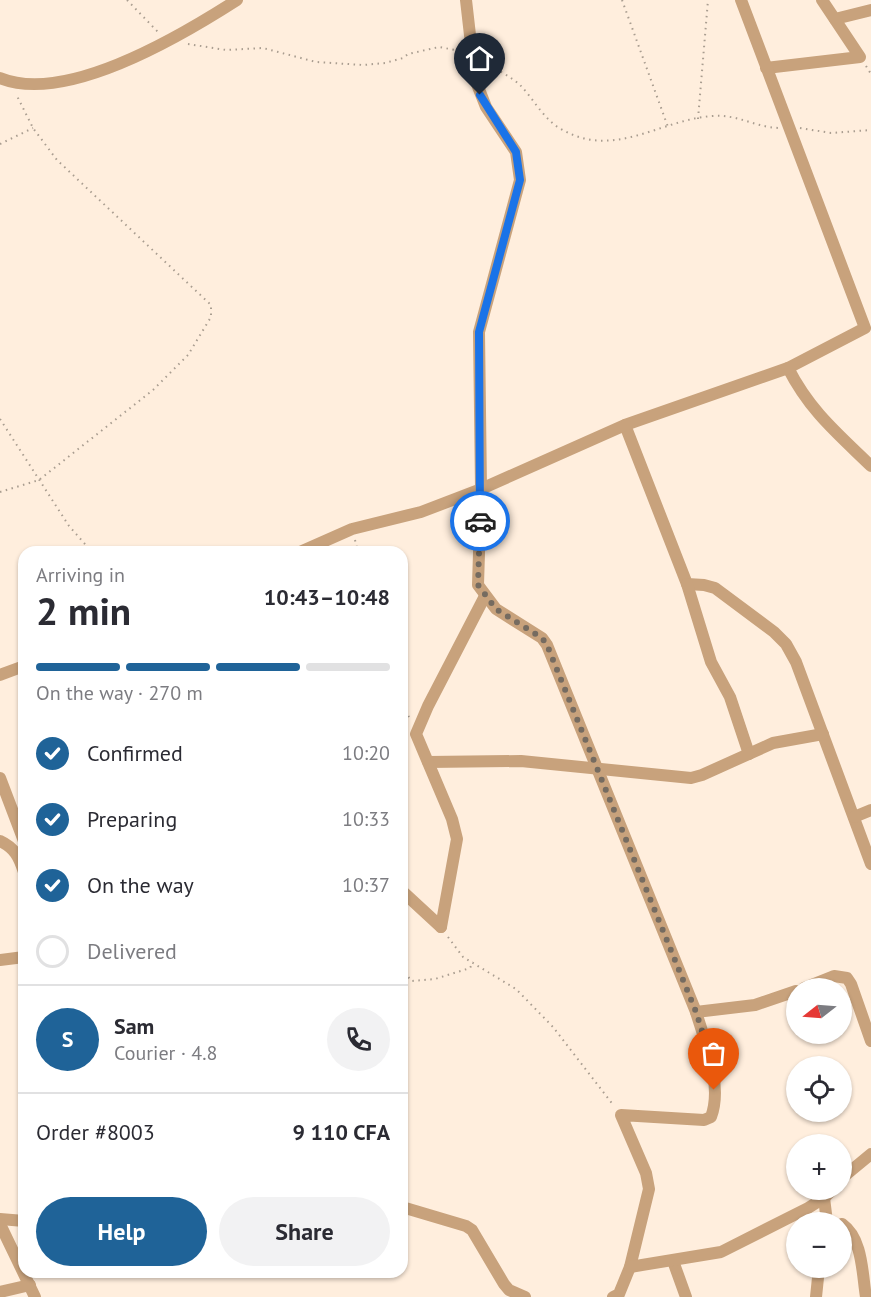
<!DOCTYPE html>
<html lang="en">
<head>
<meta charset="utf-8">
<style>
  body { margin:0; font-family:"PT Sans",sans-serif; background:#f2f2f3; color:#2b2b33; height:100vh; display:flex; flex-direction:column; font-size:22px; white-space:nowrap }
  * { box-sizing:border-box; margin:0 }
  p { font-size:20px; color:#7c7c81 }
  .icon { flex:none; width:33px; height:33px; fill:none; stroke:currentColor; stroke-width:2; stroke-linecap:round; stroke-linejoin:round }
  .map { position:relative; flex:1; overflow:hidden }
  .side { position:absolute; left:18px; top:546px; width:390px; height:732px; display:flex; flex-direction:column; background:#fff; border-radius:18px; box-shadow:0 2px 4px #0004 }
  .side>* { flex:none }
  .needle { width:39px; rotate:253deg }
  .buttons { position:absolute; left:786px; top:978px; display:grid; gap:12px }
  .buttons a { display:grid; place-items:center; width:66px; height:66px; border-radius:50%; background:#fff; box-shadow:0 2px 4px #0004; font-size:30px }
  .pin { position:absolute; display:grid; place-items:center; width:51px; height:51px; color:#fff; margin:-62px -26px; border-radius:50% 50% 50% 0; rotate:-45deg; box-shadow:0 0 6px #0007 }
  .pin .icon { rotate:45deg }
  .courier { position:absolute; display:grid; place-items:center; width:60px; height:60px; margin:-30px; border:4px solid #1a73e8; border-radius:50%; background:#fff; color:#222; box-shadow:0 2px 8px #0007 }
  .headline em { font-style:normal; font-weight:700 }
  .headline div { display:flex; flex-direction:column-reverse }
  .headline { display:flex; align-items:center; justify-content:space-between; height:102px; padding:0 18px }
  h1 { font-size:39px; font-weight:700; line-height:45px }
  .bar { display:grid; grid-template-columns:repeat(4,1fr); gap:9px 6px; align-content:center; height:72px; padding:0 18px }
  .bar i { height:8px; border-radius:4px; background:#e1e1e2 }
  .bar .current { background:#1f6398 }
  .bar p { grid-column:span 4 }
  .line { display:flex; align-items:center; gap:15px; padding:0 18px; border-top:2px solid #e1e1e2 }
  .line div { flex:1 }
  .round { display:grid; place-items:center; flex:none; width:63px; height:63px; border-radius:32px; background:#f2f2f3 }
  ol { padding:0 18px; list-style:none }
  li { display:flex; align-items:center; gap:18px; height:66px }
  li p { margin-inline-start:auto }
  li .icon { padding:6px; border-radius:50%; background:#1f6398; color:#fff; stroke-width:4 }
  li:last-child { color:#7c7c81 }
  li i { width:33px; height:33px; border:3px solid #e1e1e2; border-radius:50% }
  .cta { display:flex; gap:12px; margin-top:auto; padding:12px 18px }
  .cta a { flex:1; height:69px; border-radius:36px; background:#1f6398; color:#fff; font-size:24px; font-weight:700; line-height:69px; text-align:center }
  .cta a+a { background:#f2f2f3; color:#2b2b33 }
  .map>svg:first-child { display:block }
</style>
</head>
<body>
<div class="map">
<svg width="871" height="1297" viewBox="0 0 871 1297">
  <rect width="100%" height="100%" fill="#fed"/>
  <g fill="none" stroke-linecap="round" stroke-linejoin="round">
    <g stroke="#a99d90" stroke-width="2" stroke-dasharray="1.5 4.5" stroke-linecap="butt">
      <polyline points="127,0 158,32"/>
      <polyline points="622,0 668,127"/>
      <polyline points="188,44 226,50 263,48 316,62 363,65 385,63 403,58 408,54 439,47 461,51"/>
      <path d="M485 63C496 69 510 76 520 85 533 98 544 120 561 129 614 160 659 120 712 116 738 114 754 127 779 128"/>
      <polyline points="866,66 871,74"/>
      <polyline points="698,119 708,0"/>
      <polyline points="800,128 831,133 871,130"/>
      <polyline points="0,144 33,128"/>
      <polyline points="0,419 69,526 92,552"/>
      <polyline points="0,492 39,480 153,390 188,355 211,317 211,305 57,160 33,128 16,94"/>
      <polyline points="355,540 358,552"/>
      <polyline points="402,699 410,720"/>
      <polyline points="448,937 463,957 516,989 553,1027 614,1106"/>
      <polyline points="402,967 411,981 435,979 470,968 473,962"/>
    </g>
    <g stroke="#c8a27c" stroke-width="12">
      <path d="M466 0 475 79 486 107 516 152 520 180 479 332 481 489 478 585 496 609 542 638 547 645 696 1012C705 1042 723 1085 711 1117L704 1120 621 1115 646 1173 649 1189 630 1267 619 1294 613 1297"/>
      <polyline points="835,19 871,10"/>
      <polyline points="766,68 860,57 822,0"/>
      <path d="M0 78C66 105 181 36 237 0"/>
      <path d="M788 368C810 411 837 433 871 466"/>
      <polyline points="625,425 687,584 704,585 715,588 774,632 786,644 796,662 871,864"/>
      <polyline points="300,552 352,529 421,512 481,489 625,425 788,368 865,328 741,0"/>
      <polyline points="687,584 711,662 730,697 749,754"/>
      <polyline points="0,675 24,666"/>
      <polyline points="428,762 521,761 691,778 702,775 773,743 823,734"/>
      <polyline points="0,778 24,841"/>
      <polyline points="854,817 871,810"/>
      <path d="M0 841C15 848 19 857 24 872"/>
      <polyline points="402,891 441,927"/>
      <polyline points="441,927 457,839 452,819 416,734 428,706 485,596"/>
      <polyline points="0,960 24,957"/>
      <polyline points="804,988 834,976 847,978 851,984 871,1041"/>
      <polyline points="696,1012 755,1005 796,991"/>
      <polyline points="842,1178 871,1154"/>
      <polyline points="824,1198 827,1222"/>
      <polyline points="402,1207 466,1226 472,1230 504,1284 509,1290 525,1297"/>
      <polyline points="0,1219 24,1221"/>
      <polyline points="0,1224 35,1297"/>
      <path d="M842 1224C863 1239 862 1273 866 1297"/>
      <polyline points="673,1261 686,1297"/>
      <polyline points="630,1267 721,1252 808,1208 824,1198 832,1190"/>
      <polyline points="0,1292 30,1285"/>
      <polyline points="816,1297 819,1268"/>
    </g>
  </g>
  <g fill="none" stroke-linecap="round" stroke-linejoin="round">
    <polyline stroke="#756b60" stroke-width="6" stroke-dasharray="0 10.8" points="480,521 478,585 496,609 542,638 547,645 696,1012 711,1059 714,1090"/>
    <polyline stroke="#1a73e8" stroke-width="8" points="480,95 516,152 520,180 479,332 480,521"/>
  </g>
</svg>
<div class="buttons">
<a><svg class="needle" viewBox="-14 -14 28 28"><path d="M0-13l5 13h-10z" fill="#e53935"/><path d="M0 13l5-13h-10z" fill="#7c7c81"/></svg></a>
<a><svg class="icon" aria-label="locate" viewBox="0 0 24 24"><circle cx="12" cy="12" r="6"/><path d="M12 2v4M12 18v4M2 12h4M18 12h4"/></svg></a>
<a>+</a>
<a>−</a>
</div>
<div class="pin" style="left:714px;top:1090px;background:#ea580c"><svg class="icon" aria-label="bag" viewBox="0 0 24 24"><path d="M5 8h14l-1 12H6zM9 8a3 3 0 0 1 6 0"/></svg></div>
<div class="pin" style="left:480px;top:95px;background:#1f2937"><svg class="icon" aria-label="home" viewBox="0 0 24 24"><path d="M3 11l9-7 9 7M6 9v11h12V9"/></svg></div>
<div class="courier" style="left:480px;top:521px"><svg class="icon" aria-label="car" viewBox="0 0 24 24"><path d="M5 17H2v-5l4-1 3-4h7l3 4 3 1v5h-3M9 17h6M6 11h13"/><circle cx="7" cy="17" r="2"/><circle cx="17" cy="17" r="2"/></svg></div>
<section class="side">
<div class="headline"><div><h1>2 min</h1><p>Arriving in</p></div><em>10:43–10:48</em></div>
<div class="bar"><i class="current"></i><i class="current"></i><i class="current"></i><i></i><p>On the way · 270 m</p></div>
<ol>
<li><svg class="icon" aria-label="check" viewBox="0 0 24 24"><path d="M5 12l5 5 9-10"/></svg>Confirmed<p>10:20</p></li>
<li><svg class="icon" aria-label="check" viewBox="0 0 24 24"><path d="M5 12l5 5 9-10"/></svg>Preparing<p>10:33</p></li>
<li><svg class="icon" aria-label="check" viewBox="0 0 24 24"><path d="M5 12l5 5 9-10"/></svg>On the way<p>10:37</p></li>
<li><i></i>Delivered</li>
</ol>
<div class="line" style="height:108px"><b class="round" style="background:#1f6398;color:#fff">S</b><div><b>Sam</b><p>Courier · 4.8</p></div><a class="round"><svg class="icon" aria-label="phone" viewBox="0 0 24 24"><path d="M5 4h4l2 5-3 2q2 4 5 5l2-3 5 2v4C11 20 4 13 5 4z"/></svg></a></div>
<div class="line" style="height:78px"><div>Order #8003</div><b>9 110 CFA</b></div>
<div class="cta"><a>Help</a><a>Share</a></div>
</section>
</div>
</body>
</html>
